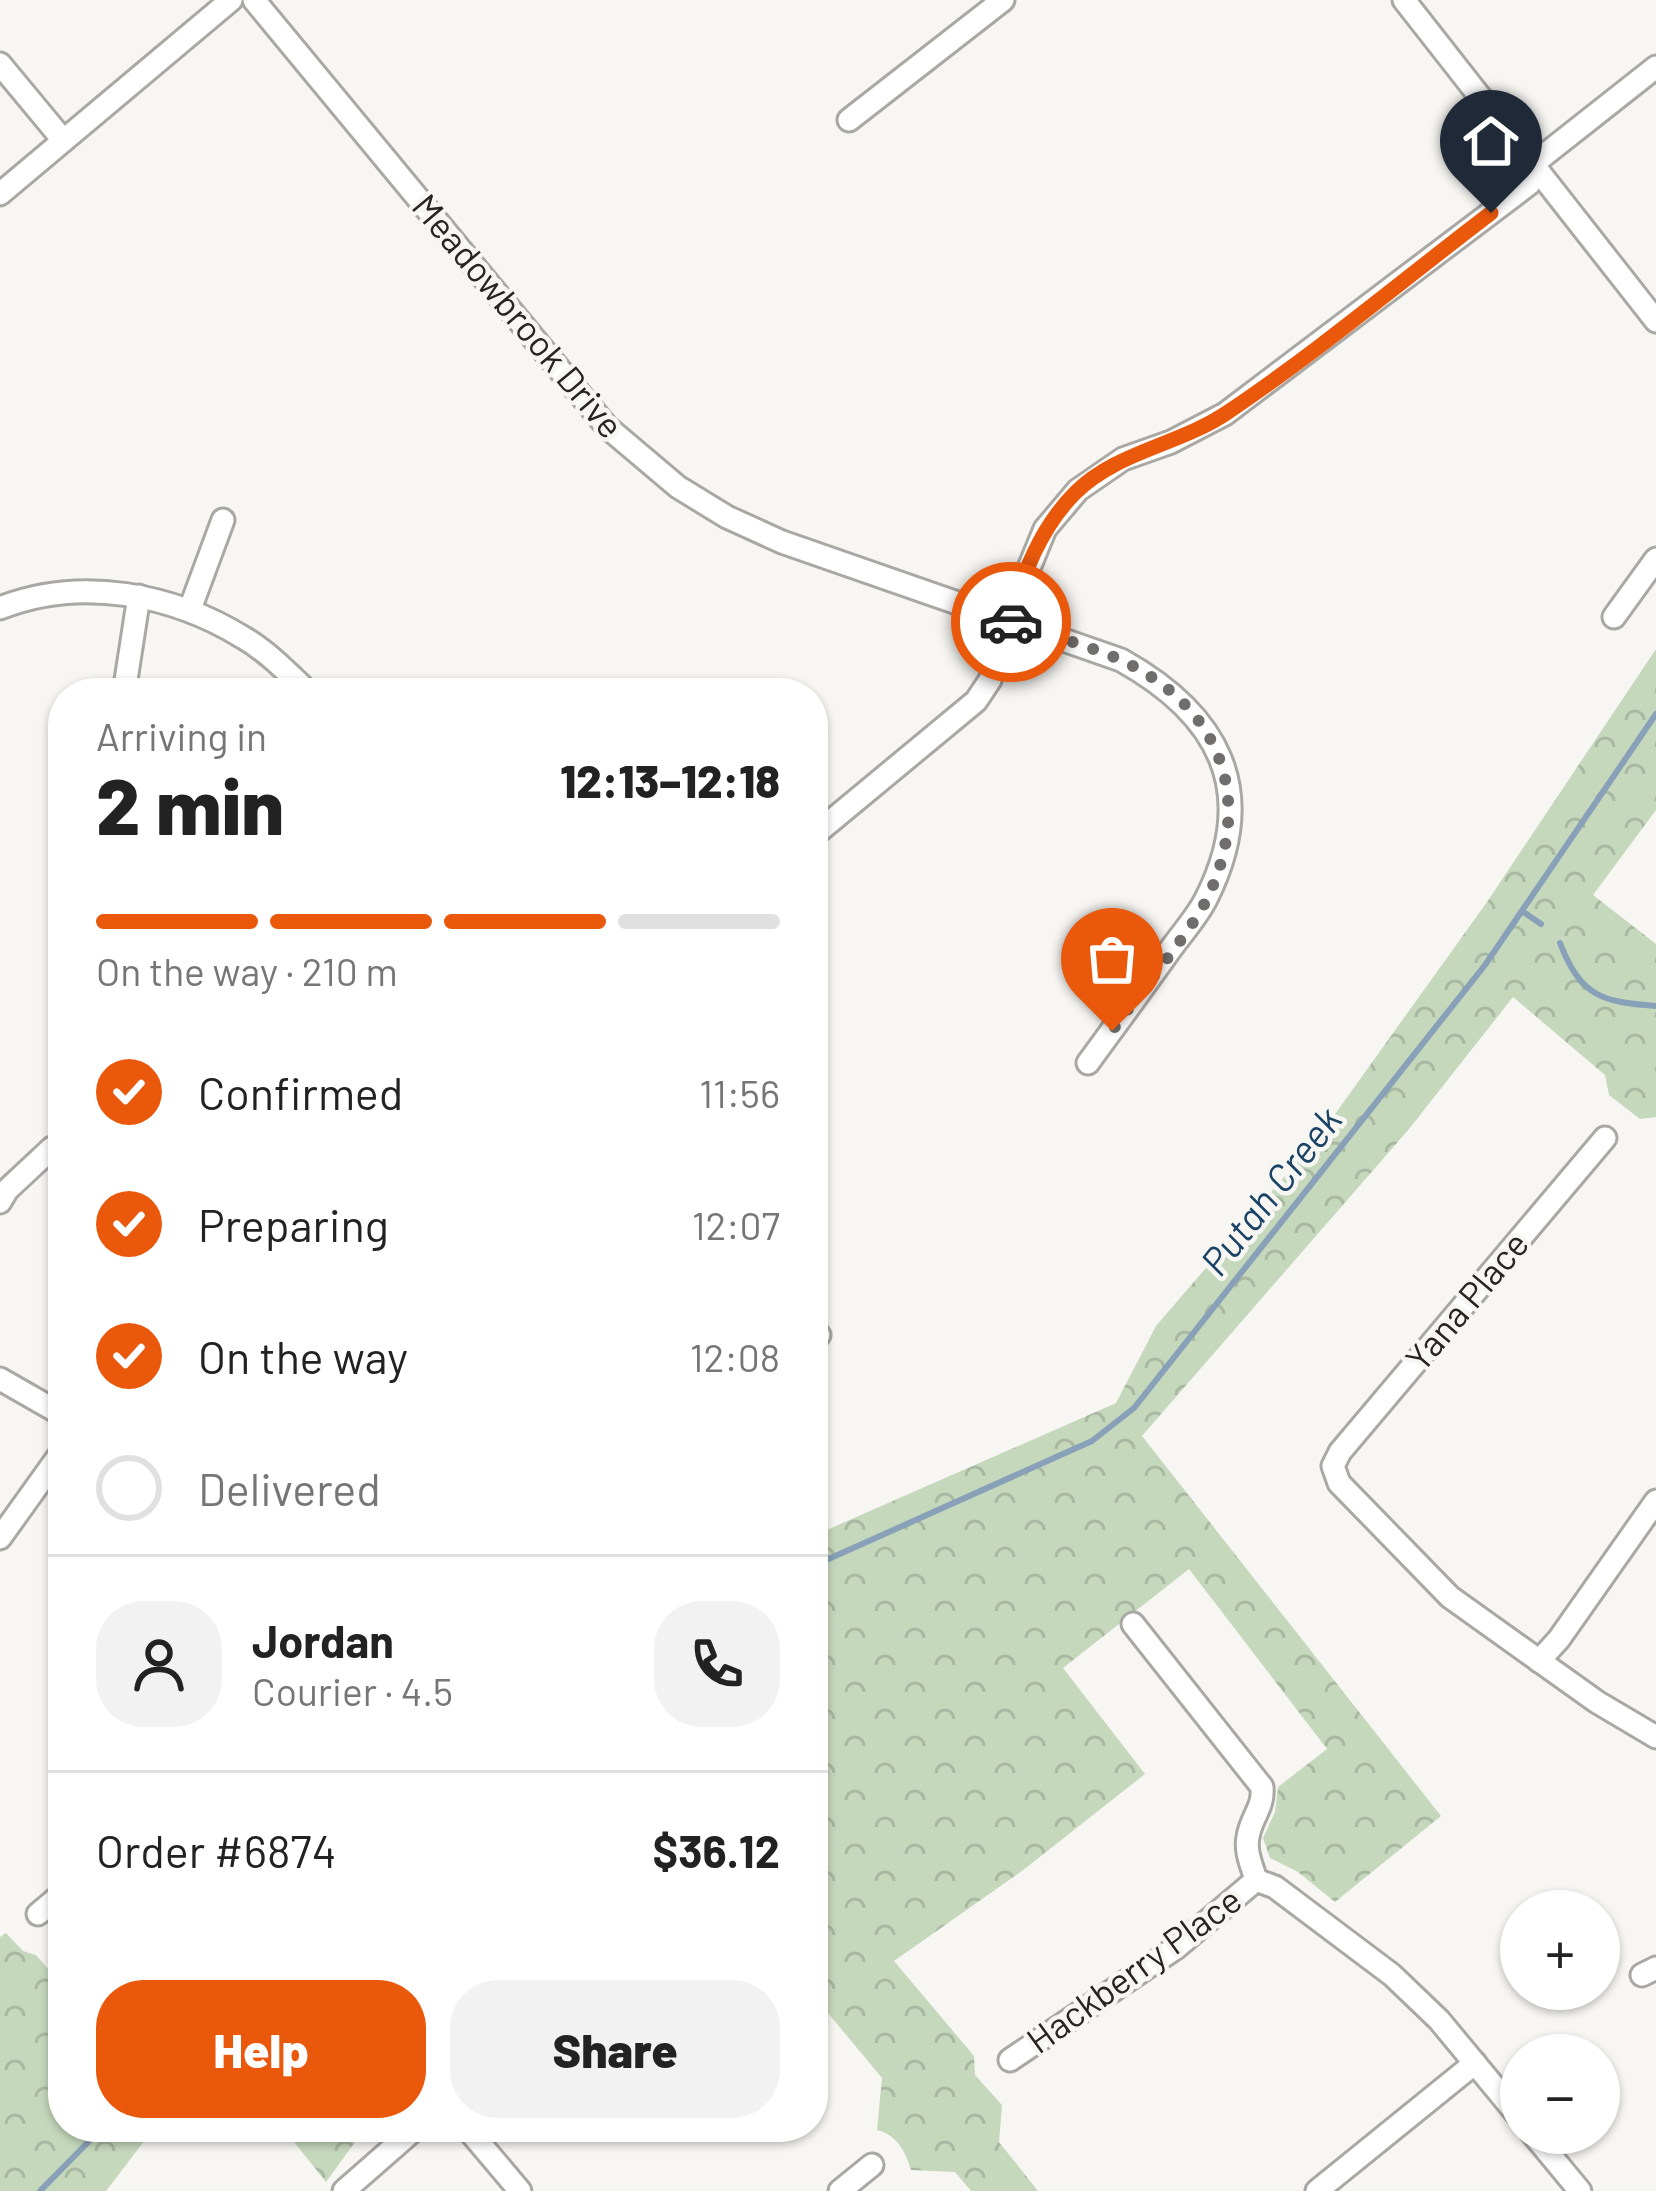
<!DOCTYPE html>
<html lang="en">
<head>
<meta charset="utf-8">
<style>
  body { margin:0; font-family:Barlow,sans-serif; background:#f2f2f2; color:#222; height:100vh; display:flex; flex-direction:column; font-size:45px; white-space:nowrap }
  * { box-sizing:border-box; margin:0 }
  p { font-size:39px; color:#767676 }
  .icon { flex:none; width:66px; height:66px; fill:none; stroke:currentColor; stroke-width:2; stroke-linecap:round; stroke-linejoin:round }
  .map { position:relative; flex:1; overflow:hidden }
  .sheet { position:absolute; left:48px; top:678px; width:780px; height:1464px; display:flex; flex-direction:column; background:#fff; border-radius:48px; box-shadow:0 3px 9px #0004 }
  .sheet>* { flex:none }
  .controls { position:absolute; left:1500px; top:1890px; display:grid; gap:24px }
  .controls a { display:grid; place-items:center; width:120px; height:120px; border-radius:50%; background:#fff; box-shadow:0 3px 9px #0004; font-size:60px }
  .pin { position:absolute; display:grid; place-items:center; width:102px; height:102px; color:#fff; margin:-123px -51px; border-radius:50% 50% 50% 0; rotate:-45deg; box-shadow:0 0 12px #0007 }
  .pin .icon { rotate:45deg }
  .courier { position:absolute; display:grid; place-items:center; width:120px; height:120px; margin:-60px; border:9px solid #ea580c; border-radius:50%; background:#fff; color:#222; box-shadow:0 3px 15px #0007 }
  .overview em { font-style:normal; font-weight:800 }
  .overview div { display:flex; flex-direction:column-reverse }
  .overview { display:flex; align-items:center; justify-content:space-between; height:204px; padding:0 48px }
  h1 { font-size:78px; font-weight:800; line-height:90px }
  .bar { display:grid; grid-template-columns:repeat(4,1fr); gap:18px 12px; align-content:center; height:144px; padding:0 48px }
  .bar i { height:15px; border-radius:9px; background:#e0e0e0 }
  .bar .on { background:#ea580c }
  .bar p { grid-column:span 4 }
  .line { display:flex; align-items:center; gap:30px; padding:0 48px; border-top:3px solid #e0e0e0 }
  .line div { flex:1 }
  .round { display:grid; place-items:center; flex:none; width:126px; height:126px; border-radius:48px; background:#f2f2f2 }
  ol { padding:0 48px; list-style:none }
  li { display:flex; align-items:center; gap:36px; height:132px }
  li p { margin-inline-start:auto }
  li .icon { padding:12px; border-radius:50%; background:#ea580c; color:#fff; stroke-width:4 }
  li:last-child { color:#767676 }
  li i { width:66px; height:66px; border:6px solid #e0e0e0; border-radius:50% }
  .action { display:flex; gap:24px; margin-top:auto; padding:24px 48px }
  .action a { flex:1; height:138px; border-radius:48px; background:#ea580c; color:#fff; font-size:48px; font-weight:800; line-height:138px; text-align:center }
  .action a+a { background:#f2f2f2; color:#222 }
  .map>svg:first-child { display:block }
</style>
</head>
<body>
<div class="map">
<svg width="1656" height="2191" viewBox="0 0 1656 2191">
  <defs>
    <pattern id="park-crowns" width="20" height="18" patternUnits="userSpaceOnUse" patternTransform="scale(3)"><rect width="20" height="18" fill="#c5d8bc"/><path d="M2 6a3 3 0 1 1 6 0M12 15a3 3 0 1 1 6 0" fill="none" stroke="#a9b9a1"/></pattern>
  </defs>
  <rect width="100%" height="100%" fill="#f7f6f3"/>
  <g fill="url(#park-crowns)">
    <path d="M1656 649V810L1593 895 1656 944V1117L1640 1119 1609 1095 1605 1075 1513 997 1409 1129 1142 1436 1441 1816 1335 1902 1298 1872 1270 1858 1263 1838 1275 1812 1278 1787 1327 1749 1189 1569 1063 1668 1145 1774 1022 1871 894 1961 974 2056 975 2075 1002 2105 999 2142 1038 2191H971L955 2172 911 2170C906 2152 896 2134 877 2130L882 2078 813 1995V1536L1116 1403 1156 1326 1320 1135 1487 902Z"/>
    <polygon points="6,1933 23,1951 36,1955 63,1986 63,2127 155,2127 106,2191 0,2191 0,1937"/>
    <polygon points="282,2127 366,2127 326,2182"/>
  </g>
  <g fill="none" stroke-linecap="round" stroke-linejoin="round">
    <g stroke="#88a1b8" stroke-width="6">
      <polyline points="1522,911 1541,924"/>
      <path d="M1560 943C1581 997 1602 1002 1656 1006"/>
      <polyline points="813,1566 1092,1441 1134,1408 1485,965 1656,714"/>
      <polyline points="40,2191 103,2127"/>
    </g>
    <g stroke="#a9a8a5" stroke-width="27">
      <g id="minor">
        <path d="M254 0 607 427 678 487 727 517 782 542 1121 660C1218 714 1260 790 1207 897 1198 916 1182 933 1170 950 1143 988 1115 1026 1088 1063"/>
        <polyline points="1404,0 1656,321"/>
        <polyline points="0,64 63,140"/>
        <polyline points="849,120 1003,0"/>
        <polyline points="1533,164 1656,67"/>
        <polyline points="0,194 231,0"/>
        <path d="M0 608C80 576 173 594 244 638 268 652 289 674 309 693"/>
        <polyline points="190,609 223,520"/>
        <polyline points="1614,617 1656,559"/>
        <polyline points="124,693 139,596"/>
        <polyline points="813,836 976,701 990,680 1015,602 1045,529 1078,490 1123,459 1171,442 1225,414 1529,184 1537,169"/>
        <polyline points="1605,1138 1340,1452 1333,1466 1339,1483 1450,1597 1597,1702 1656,1737"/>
        <polyline points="0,1202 7,1190 52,1148"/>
        <polyline points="813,1333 819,1335"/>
        <polyline points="0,1379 63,1415"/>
        <polyline points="0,1538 63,1450"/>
        <path d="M1133 1624 1262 1787C1264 1808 1251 1817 1248 1837 1245 1852 1252 1866 1256 1880"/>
        <polyline points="1539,1661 1559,1639 1656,1501"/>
        <polyline points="1256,1880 1275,1887 1392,1975 1439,2020 1521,2119"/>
        <polyline points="38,1914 63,1893"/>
        <polyline points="1642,1975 1656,1968"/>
        <polyline points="1010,2060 1177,1947 1256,1880"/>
        <polyline points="466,2127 520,2191"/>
        <polyline points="1532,2133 1580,2191"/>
        <polyline points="344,2191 417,2127"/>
        <polyline points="840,2191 872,2165"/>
        <polyline points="1317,2191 1475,2063"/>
      </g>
    </g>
    <use href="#minor" stroke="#fff" stroke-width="21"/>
  </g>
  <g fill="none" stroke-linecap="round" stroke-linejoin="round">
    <path stroke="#6f6e6c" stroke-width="12" stroke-dasharray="0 21.6" d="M1011 622C1048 635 1088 645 1123 661 1221 708 1254 798 1208 897 1188 937 1139 992 1112 1031"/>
    <path stroke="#ea580c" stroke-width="15" d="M1011 622C1020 577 1042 526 1075 493 1117 451 1180 445 1228 412 1319 351 1404 279 1491 213"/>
  </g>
  <g text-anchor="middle" stroke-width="9" stroke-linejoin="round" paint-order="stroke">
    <g font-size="36" fill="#262524" stroke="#f7f6f3">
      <text transform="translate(518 316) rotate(50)" y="13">Meadowbrook Drive</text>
      <text transform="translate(1467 1301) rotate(-50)" y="13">Yana Place</text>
      <text transform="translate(1134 1970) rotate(-36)" y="13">Hackberry Place</text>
    </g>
    <g font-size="39" font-style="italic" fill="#1a4365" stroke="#f7f6f3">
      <text transform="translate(1271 1191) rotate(-52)" y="14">Putah Creek</text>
    </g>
  </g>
</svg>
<div class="controls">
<a>+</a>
<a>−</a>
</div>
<div class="pin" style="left:1112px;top:1031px;background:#ea580c"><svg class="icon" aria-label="bag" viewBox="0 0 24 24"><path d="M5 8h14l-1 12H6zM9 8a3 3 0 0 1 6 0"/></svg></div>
<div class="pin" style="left:1491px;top:213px;background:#1f2937"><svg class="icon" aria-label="home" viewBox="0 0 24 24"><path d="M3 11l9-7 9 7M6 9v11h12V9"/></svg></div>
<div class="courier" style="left:1011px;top:622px"><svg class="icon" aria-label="car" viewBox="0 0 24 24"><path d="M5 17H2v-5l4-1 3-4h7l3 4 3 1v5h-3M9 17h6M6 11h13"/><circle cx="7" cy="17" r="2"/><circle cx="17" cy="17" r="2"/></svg></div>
<section class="sheet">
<div class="overview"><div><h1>2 min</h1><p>Arriving in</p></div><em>12:13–12:18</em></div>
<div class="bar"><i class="on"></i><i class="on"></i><i class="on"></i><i></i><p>On the way · 210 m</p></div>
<ol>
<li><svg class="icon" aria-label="check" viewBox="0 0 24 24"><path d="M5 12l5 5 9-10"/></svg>Confirmed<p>11:56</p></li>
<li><svg class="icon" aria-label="check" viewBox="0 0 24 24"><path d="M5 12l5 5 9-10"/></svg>Preparing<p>12:07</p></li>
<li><svg class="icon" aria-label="check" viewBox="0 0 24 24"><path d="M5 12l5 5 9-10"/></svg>On the way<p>12:08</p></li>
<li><i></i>Delivered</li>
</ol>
<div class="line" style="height:216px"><a class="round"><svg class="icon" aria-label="person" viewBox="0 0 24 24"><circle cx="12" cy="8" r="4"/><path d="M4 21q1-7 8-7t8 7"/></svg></a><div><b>Jordan</b><p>Courier · 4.5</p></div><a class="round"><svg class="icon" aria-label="phone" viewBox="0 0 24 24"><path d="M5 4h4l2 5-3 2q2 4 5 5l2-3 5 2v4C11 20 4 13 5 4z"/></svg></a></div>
<div class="line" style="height:156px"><div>Order #6874</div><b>$36.12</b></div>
<div class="action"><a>Help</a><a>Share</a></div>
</section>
</div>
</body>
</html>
